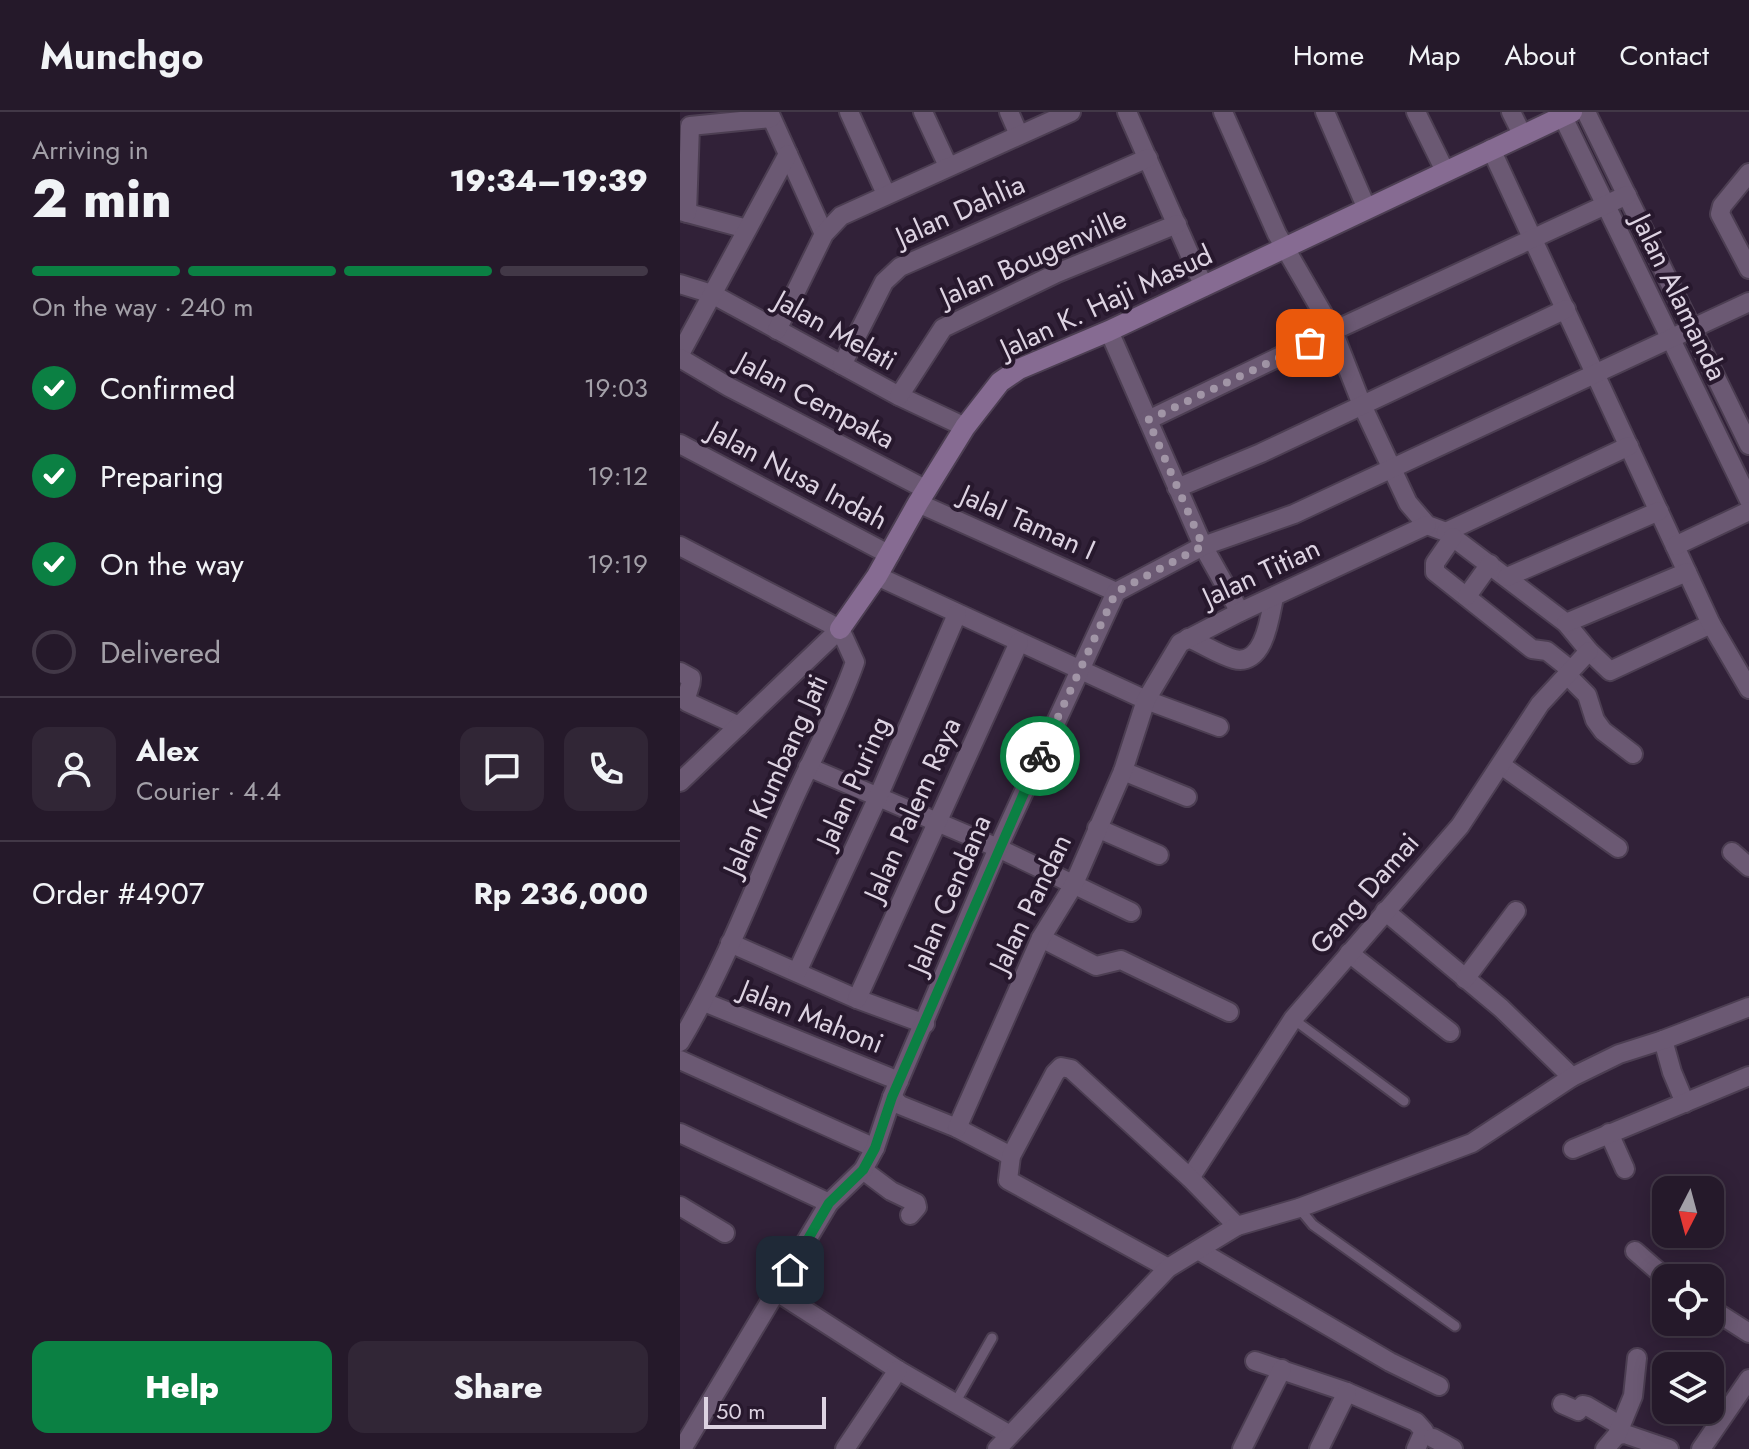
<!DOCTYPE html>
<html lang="en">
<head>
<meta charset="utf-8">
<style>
  body { margin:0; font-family:Jost,sans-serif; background:#312636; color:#f1f3f6; height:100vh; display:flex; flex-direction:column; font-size:30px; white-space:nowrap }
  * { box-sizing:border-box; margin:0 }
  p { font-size:26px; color:#a3a0a8 }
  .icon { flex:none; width:44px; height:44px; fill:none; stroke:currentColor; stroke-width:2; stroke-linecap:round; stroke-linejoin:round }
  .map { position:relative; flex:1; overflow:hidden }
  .sheet { display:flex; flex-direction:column; background:#25192a; width:680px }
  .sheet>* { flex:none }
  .needle { width:52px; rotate:186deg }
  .controls { position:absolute; left:972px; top:1064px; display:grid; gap:16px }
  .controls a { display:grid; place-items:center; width:72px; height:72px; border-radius:16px; background:#25192a; box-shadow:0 4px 20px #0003,0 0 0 2px #423847; font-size:40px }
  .scale { position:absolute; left:24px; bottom:20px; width:122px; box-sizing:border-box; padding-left:8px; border:4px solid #ddd3e2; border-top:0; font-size:22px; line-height:28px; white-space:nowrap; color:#ddd3e2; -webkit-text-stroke:6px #27182d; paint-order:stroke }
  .pin { position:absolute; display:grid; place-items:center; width:68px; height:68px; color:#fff; margin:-34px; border-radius:16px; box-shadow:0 4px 12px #0006 }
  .courier { position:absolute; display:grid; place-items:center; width:80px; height:80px; margin:-40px; border:6px solid #0b8043; border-radius:50%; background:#fff; color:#222; box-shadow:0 2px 10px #0007 }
  .head em { font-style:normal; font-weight:800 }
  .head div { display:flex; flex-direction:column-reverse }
  .head { display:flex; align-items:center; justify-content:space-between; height:136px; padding:0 32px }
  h1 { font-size:52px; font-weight:800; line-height:60px }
  .bar { display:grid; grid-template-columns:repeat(4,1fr); gap:12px 8px; align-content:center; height:96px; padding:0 32px }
  .bar i { height:10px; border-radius:6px; background:#423847 }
  .bar .current { background:#0b8043 }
  .bar p { grid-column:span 4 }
  .line { display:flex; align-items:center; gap:20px; padding:0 32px; border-top:2px solid #423847 }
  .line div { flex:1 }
  .round { display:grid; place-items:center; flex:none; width:84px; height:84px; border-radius:16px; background:#312636 }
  ol { padding:0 32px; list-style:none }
  li { display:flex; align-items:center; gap:24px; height:88px }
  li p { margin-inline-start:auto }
  li .icon { padding:8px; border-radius:50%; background:#0b8043; color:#fff; stroke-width:4 }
  li:last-child { color:#a3a0a8 }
  li i { width:44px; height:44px; border:4px solid #423847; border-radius:50% }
  .primary-button { display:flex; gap:16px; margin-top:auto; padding:16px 32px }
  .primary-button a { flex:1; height:92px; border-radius:16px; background:#0b8043; color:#fff; font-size:32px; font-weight:800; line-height:92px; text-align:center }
  .primary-button a+a { background:#312636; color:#f1f3f6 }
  header { display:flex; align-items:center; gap:48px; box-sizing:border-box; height:112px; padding:0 40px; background:#25192a; border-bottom:2px solid #423847 }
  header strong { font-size:38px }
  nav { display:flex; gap:44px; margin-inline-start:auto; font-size:28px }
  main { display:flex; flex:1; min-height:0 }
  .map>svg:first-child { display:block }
</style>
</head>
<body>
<header>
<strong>Munchgo</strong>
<nav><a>Home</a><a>Map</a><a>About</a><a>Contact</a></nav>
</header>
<main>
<section class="sheet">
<div class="head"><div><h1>2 min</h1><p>Arriving in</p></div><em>19:34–19:39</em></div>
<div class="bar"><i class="current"></i><i class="current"></i><i class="current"></i><i></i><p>On the way · 240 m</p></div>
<ol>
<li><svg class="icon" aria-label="check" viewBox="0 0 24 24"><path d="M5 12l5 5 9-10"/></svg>Confirmed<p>19:03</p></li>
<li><svg class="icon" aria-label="check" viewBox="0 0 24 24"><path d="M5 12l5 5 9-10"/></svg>Preparing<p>19:12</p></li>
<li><svg class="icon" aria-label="check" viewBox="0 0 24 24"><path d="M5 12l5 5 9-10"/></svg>On the way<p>19:19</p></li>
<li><i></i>Delivered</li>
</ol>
<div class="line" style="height:144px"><a class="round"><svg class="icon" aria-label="person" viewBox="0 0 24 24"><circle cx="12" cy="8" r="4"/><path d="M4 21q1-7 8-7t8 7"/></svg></a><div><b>Alex</b><p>Courier · 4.4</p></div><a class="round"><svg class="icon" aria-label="chat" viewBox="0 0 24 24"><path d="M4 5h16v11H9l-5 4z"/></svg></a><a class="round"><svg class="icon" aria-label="phone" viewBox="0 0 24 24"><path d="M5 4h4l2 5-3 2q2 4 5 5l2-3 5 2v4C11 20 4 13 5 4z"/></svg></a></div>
<div class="line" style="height:104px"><div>Order #4907</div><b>Rp 236,000</b></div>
<div class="primary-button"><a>Help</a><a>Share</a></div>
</section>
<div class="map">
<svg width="1069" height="1337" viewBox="0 0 1069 1337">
  <rect width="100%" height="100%" fill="#312138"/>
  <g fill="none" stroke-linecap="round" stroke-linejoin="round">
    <g stroke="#4c3e52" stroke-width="13">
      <g id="lane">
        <polyline points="613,907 724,989"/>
        <polyline points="619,1096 633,1113 775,1214"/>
        <polyline points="275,1291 312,1226"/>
      </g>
    </g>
    <g stroke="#4c3e52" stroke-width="22">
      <g id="street">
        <polyline points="89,0 144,122"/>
        <polyline points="169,0 206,82"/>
        <polyline points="243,0 268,54"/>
        <polyline points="329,0 339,23"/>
        <polyline points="447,0 524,175"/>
        <polyline points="543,0 597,122 653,219 682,293 728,391 747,413 766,420 886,511 909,539 930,559 1031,512"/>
        <polyline points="645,0 687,97"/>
        <polyline points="736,0 765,59"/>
        <polyline points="831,0 843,24"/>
        <polyline points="906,0 1069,333"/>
        <polyline points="883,5 1069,388"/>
        <polyline points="811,37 1031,512 1069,577"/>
        <polyline points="1069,61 1042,94 1040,102 1069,157"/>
        <polyline points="0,99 67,117"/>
        <polyline points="7,101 10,14 91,6"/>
        <polyline points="0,172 32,182 219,284 285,315"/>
        <polyline points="97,218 144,122 161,104 391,0"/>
        <polyline points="429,219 523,434 560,500"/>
        <polyline points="0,242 108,42"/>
        <polyline points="0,246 49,275 247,378"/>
        <polyline points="162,253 204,170 220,155 468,46"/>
        <polyline points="219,284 263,216 377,161 497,112"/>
        <polyline points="468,308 653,219 947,83"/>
        <polyline points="0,332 210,443"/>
        <polyline points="497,376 581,341 886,197"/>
        <polyline points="238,391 436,480"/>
        <polyline points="766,420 949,334"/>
        <polyline points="773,425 755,451 755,460 852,537 867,539 891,558"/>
        <polyline points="0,434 160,517"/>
        <polyline points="995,434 1069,399"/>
        <polyline points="197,464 466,588 539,615"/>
        <polyline points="827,465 979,399"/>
        <polyline points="787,484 810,452"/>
        <polyline points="886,511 1007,460"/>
        <path d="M508 526C523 532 539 543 554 547 584 555 590 505 594 485"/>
        <path d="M0 560 11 566C12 575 5 580 7 590L59 614"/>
        <polyline points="887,563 907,583 915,608 923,619 953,642"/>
        <polyline points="821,653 938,736"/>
        <polyline points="128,655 318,736 451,800"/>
        <polyline points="443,659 507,685"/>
        <polyline points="0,670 160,517"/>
        <polyline points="417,716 479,743"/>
        <polyline points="1052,740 1069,755"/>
        <polyline points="705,799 821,896 892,965"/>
        <polyline points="361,826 416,854 441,848 549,900"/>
        <polyline points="50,831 177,887 245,912"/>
        <polyline points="669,841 770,920"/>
        <polyline points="117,860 198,685 277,502"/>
        <polyline points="785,867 836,799"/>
        <polyline points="177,887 339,530"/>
        <polyline points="24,890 219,969"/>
        <polyline points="983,928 992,960 1005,991"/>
        <path d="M0 930C43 858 73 778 107 702 129 651 157 602 175 550L160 517"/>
        <polyline points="0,948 195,1036"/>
        <polyline points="212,985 220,993 277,1016 331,1044"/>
        <polyline points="277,1016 361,826 393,774 443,659 466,588 500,531 560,500 747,413"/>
        <polyline points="0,1021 149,1091"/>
        <polyline points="929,1021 945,1057"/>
        <polyline points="893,1037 1069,964"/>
        <polyline points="183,1058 211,1079 236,1091 237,1095 230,1103"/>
        <polyline points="510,1066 613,907 780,714 860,592 909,539"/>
        <polyline points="0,1094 45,1121"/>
        <polyline points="518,1138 710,1250 759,1274"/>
        <polyline points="955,1139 986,1166"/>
        <polyline points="488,1156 328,1068 331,1044 375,961 381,955 391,957 510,1066 557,1114"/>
        <polyline points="97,1180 218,1258 330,1323"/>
        <polyline points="1030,1196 1069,1221"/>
        <polyline points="575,1249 667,1280 736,1310 744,1319 736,1337"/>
        <polyline points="882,1292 898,1299 903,1293 907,1294 941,1314"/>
        <polyline points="937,1323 945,1322 989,1337"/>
        <polyline points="753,1326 773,1337"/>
        <polyline points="2,1337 149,1091 183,1058 195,1036 212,985 318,736 436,480 523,434 614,402 1069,190"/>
        <polyline points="165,1337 218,1258"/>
        <polyline points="317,1337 488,1156 557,1114 619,1096 792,1031 892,965 939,942 983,928 1069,895"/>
        <polyline points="562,1337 602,1257"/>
        <polyline points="639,1337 667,1280"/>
        <polyline points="925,1337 937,1323 953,1284 957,1246"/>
        <polyline points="1021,1337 1069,1267"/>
      </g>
    </g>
    <g stroke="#4c3e52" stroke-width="24">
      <polyline id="secondary" points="160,517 197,464 238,391 285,315 320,270 339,257 429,219 892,0"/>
    </g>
    <use href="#lane" stroke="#6b5973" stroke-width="9"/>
    <use href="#street" stroke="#6b5973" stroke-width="18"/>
    <use href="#secondary" stroke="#866b92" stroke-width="20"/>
  </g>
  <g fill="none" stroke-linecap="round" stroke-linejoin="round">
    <polyline stroke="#a195a6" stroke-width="8" stroke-dasharray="0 14.4" points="360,644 436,480 523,434 468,308 630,231"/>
    <polyline stroke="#0b8043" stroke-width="10" points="110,1158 149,1091 183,1058 195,1036 212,985 360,644"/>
  </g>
  <g text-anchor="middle" stroke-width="8" stroke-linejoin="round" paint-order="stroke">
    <g font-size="28" fill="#ddd3e2" stroke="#27182d">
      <text transform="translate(280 98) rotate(-24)" y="10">Jalan Dahlia</text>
      <text transform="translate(353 145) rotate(-24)" y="10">Jalan Bougenville</text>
      <text transform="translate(1000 185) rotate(64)" y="10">Jalan Alamanda</text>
      <text transform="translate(426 189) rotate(-25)" y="10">Jalan K. Haji Masud</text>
      <text transform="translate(156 218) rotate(29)" y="10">Jalan Melati</text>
      <text transform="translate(136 288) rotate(28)" y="10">Jalan Cempaka</text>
      <text transform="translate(118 363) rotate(28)" y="10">Jalan Nusa Indah</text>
      <text transform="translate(348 410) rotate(24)" y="10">Jalal Taman I</text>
      <text transform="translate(581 460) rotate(-25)" y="10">Jalan Titian</text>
      <text transform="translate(95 663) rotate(-66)" y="10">Jalan Kumbang Jati</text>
      <text transform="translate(173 670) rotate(-66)" y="10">Jalan Puring</text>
      <text transform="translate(232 697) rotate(-66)" y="10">Jalan Palem Raya</text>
      <text transform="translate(684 781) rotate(-49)" y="10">Gang Damai</text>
      <text transform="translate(269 782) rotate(-67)" y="10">Jalan Cendana</text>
      <text transform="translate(350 791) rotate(-64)" y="10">Jalan Pandan</text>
      <text transform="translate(132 904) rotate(22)" y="10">Jalan Mahoni</text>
    </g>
  </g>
</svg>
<div class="controls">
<a><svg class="needle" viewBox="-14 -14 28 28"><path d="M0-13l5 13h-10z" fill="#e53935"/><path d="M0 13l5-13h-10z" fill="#a3a0a8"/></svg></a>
<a><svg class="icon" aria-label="locate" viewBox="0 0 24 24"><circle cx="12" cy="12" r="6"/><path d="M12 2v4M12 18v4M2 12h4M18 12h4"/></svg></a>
<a><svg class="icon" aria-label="layers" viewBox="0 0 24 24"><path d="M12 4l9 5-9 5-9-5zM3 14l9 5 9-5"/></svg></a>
</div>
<div class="scale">50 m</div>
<div class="pin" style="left:630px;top:231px;background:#ea580c"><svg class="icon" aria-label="bag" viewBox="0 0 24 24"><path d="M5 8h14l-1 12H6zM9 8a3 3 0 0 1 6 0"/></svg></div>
<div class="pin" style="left:110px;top:1158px;background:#1f2937"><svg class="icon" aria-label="home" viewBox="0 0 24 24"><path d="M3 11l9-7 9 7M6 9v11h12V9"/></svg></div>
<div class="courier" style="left:360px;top:644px"><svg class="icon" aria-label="bike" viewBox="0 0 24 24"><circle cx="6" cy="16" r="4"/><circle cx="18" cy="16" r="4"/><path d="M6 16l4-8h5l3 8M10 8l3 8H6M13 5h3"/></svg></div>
</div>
</main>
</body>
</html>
